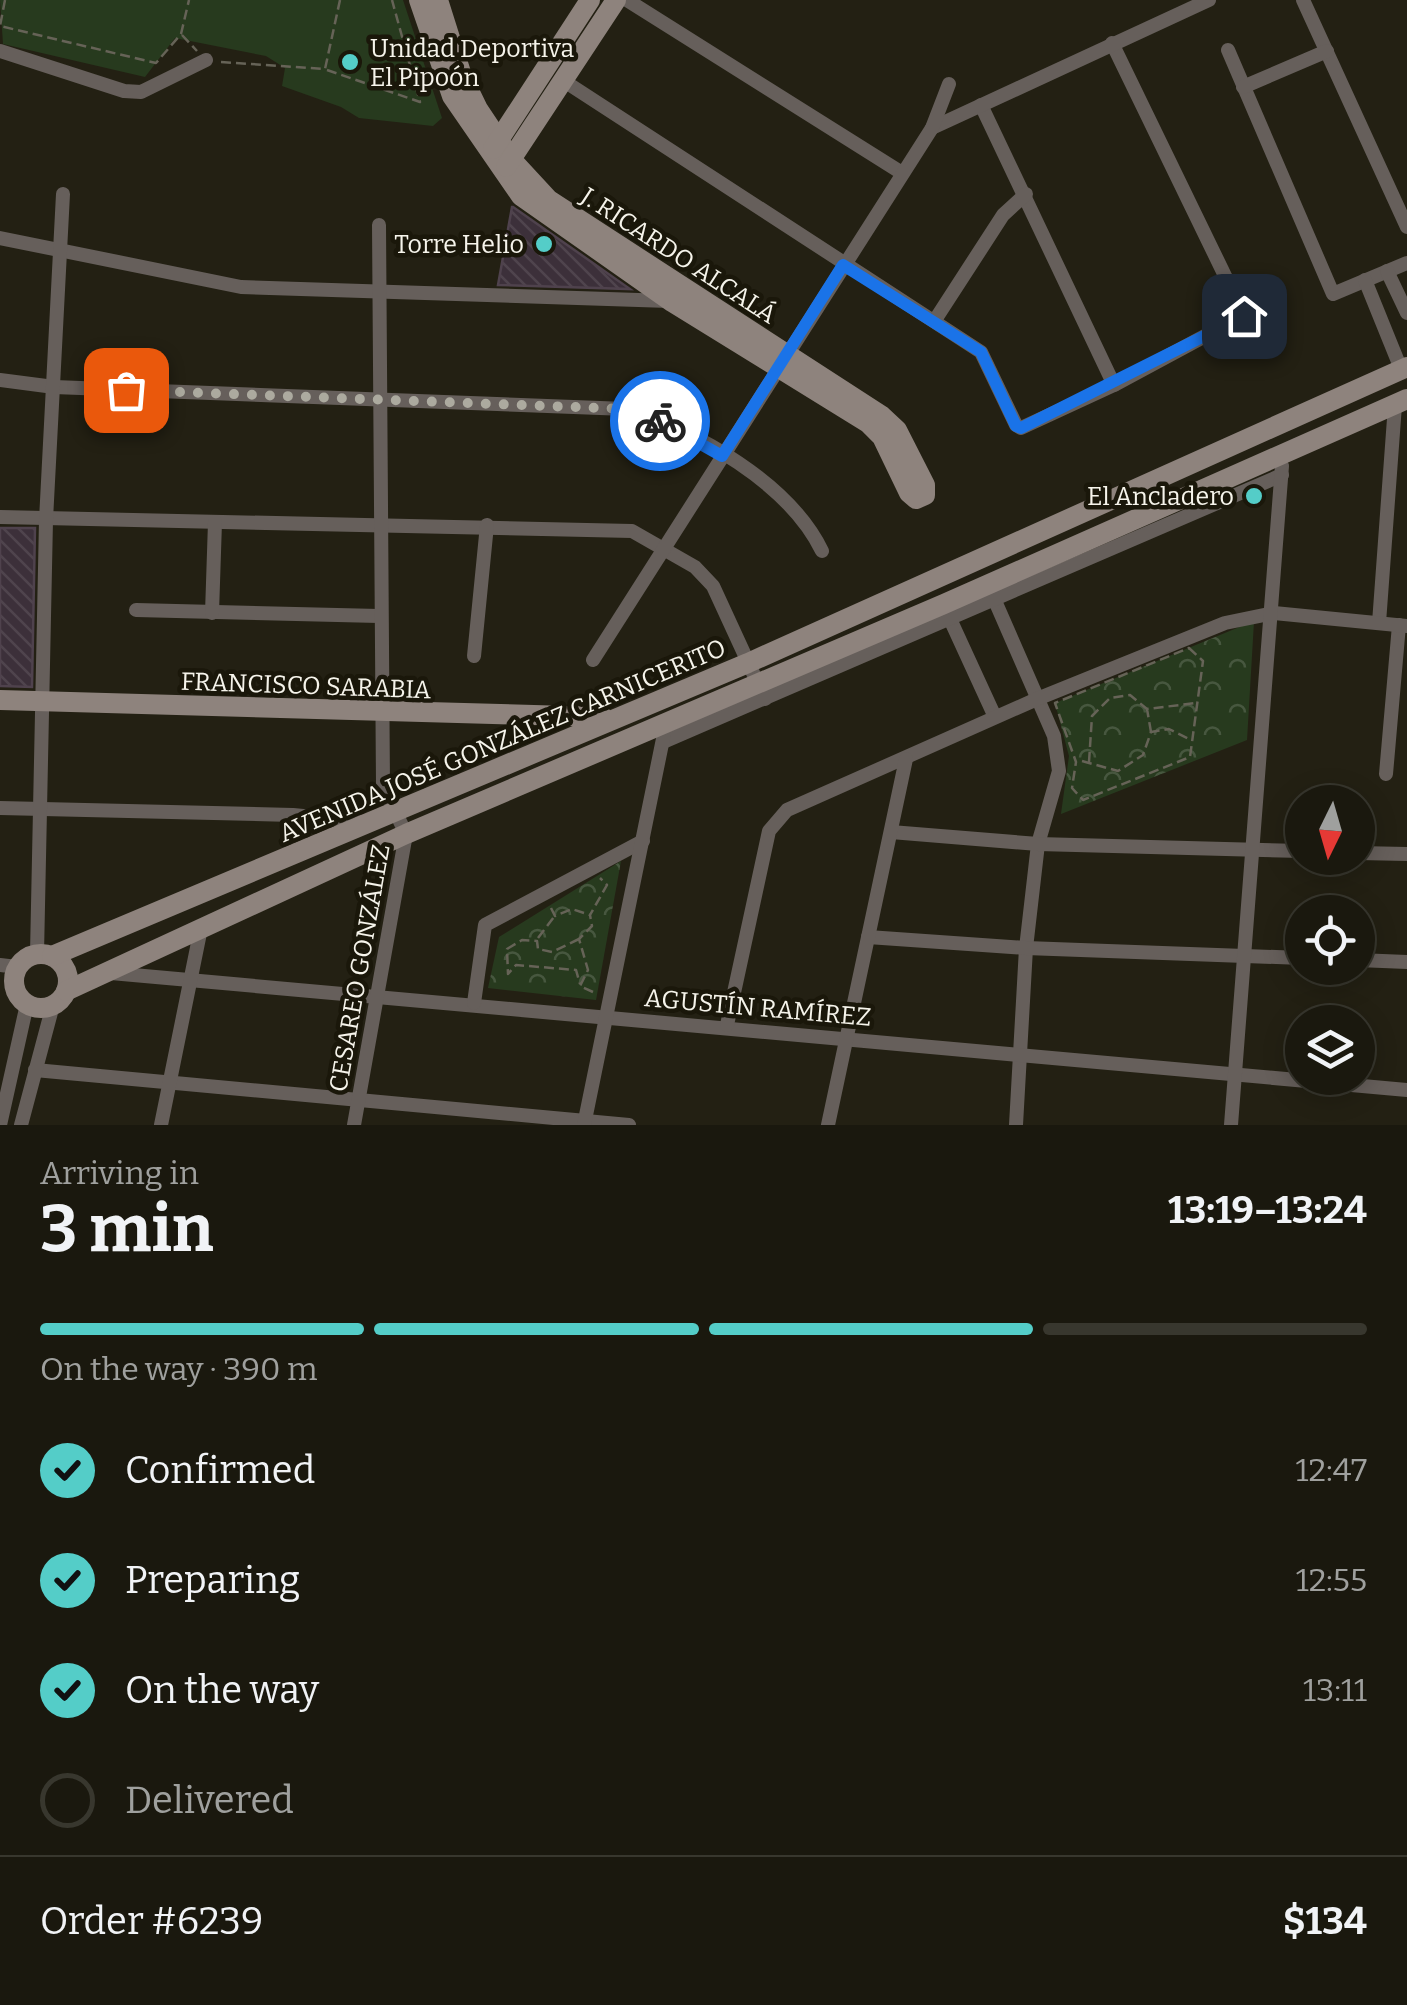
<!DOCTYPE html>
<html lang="en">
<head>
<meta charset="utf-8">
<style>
  body { margin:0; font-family:Bitter,serif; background:#232117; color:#f1f3f6; height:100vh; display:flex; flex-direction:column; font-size:38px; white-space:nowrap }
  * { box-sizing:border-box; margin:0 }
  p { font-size:32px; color:#9fa09e }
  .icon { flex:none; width:55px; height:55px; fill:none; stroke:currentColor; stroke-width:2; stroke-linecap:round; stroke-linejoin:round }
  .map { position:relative; height:1125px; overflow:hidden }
  .drawer { display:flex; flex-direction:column; background:#1a180e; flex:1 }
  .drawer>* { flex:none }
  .needle { width:65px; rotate:185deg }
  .controls { position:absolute; left:1285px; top:785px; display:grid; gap:20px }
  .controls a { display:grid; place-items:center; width:90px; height:90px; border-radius:50%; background:#1a180e; box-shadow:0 5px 25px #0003,0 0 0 2px #38372e; font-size:50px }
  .pin { position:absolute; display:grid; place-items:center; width:85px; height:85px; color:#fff; margin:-42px; border-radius:20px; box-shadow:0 5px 15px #0006 }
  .courier { position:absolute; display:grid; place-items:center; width:100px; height:100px; margin:-50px; border:8px solid #1a73e8; border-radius:50%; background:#fff; color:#222; box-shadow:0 2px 12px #0007 }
  .overview em { font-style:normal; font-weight:700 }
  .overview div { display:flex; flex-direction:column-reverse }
  .overview { display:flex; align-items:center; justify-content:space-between; height:170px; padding:0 40px }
  h1 { font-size:65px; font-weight:700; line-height:75px }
  .bar { display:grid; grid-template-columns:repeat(4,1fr); gap:15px 10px; align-content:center; height:120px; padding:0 40px }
  .bar i { height:12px; border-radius:8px; background:#38372e }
  .bar .on { background:#54cdc8 }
  .bar p { grid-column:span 4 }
  .line { display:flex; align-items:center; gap:25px; padding:0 40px; border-top:2px solid #38372e }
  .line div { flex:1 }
  ol { padding:0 40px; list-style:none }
  li { display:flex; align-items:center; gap:30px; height:110px }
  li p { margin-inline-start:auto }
  li .icon { padding:10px; border-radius:50%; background:#54cdc8; color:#111; stroke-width:4 }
  li:last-child { color:#9fa09e }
  li i { width:55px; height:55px; border:5px solid #38372e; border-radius:50% }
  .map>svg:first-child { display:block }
</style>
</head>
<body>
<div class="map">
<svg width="1407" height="1125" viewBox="0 0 1407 1125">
  <defs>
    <pattern id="forest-crowns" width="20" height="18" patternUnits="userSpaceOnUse" patternTransform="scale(2.5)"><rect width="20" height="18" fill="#273a1e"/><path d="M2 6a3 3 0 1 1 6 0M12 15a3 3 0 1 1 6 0" fill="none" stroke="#47573f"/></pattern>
    <pattern id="building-back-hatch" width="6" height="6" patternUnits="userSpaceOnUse" patternTransform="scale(2.5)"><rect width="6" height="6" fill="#3c303a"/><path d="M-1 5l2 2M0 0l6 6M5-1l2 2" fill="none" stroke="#4f444d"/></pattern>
  </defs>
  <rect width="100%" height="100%" fill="#232013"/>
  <polygon fill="#273a1e" points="0,0 403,0 442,118 433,126 359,118 341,107 282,86 285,68 266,56 175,38 145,77 3,44"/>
  <g fill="url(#forest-crowns)">
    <polygon points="1254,621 1247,740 1061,814 1069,756 1055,703"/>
    <polygon points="621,861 596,1000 488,988 499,937"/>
  </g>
  <g fill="url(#building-back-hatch)" stroke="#4f424d" stroke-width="2.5">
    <polygon points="512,207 513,207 630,289 498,285"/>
    <polygon points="0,528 35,528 32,687 0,686"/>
  </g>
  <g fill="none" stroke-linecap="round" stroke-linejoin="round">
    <g stroke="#666357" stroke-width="2.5" stroke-dasharray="10 5" stroke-linecap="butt">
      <polyline points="5,0 0,26 156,63 181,34 189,0"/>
      <polyline points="182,35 197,51"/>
      <polyline points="221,62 325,69 340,0"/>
      <polyline points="327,70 420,102 392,0"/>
      <polygon points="1189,648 1203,661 1190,757 1083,800 1072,788 1076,762 1055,703"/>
      <polyline points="1151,732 1147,709 1196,703"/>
      <polyline points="1082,761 1118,771 1143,755 1151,732 1169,729 1191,740"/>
      <polyline points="1089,762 1092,716 1110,698 1130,695 1147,709"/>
      <polyline points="551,908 555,916 572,909 590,915"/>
      <polyline points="538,938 554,917"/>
      <polyline points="579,939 552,952 538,949 537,941 522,940 507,949 508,974 516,965 576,970 580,984"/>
      <polyline points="593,992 580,986 588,970 579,939 592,926 590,915 607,885 600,878"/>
    </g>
    <g stroke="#665f5b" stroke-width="14">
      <polyline points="627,0 902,173"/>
      <polyline points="1303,0 1407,227"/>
      <polyline points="1112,43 1261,350"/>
      <polyline points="1228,50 1333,294 1407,263"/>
      <polyline points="0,51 124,91 141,92 206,60"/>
      <polyline points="564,81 981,352 1016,425 1021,428 1114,385 1244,315"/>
      <polyline points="1243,87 1327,51"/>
      <polyline points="981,105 1114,385"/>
      <polyline points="932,128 1209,0"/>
      <polyline points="0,238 241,287 669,301"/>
      <polyline points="1387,271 1407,313"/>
      <polyline points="1365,280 1401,369"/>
      <polyline points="935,320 1003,215 1026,194"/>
      <path d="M0 380 54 387 626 409C697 431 789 483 822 551"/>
      <polyline points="0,517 632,531 695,567 713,586 765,699"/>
      <polyline points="992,594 1054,736 1059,771 1038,844 1026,948 1016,1125"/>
      <polyline points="136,610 379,616"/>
      <polyline points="212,613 215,522"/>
      <polyline points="950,619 995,717"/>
      <polyline points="1379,623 1395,405"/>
      <polyline points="474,656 487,525"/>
      <polyline points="593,660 932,128 949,84"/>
      <polyline points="663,742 1282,475"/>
      <polyline points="1386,774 1399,625"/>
      <polyline points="0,808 293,815 364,822"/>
      <polyline points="891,832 1038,844 1302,851"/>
      <polyline points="1358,853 1407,854"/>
      <polyline points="868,937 1026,948 1302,958"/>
      <polyline points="37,954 46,520 63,194"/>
      <polyline points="1358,960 1407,962"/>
      <polyline points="0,965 17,967"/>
      <polyline points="111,973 1407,1090"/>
      <polyline points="474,1003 485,925 643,841"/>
      <polyline points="727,1025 769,831 787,810 1037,699 1225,623 1274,613 1407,626"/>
      <polyline points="35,1070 629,1125"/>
      <polyline points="0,1125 27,1004"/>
      <polyline points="21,1125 53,1005"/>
      <polyline points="161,1125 201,928"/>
      <polyline points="354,1125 406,834 383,786 379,225"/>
      <polyline points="584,1125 664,734"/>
      <polyline points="828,1125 906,759"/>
      <polyline points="1231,1125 1282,466"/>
    </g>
    <g stroke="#8e837d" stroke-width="20">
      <polyline points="419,0 452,96 521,196 672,302 868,423 882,437 909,493 916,499 925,495 925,485 897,430 882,416 549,200 512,160 478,109 462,76 438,0"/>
      <polyline points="493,149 590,0"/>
      <polyline points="506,167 616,0"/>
      <polyline points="0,700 603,717"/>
      <circle cx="41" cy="981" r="27"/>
      <polyline points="52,956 748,663 1407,367"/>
      <polyline points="66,991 406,834 944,604 1407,399"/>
    </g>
  </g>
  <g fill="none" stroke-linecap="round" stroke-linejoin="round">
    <polyline stroke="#acaa9f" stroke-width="10" stroke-dasharray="0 18" points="126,390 626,409 660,421"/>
    <polyline stroke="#1a73e8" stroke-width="12" points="660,421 722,456 843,265 981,352 1016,426 1021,428 1244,316"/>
  </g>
  <g fill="#54cdc8" stroke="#1a170a" stroke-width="4">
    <circle cx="350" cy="62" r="10"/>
    <circle cx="544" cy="244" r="10"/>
    <circle cx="1254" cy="496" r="10"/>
  </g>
  <g text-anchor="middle" stroke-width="9" stroke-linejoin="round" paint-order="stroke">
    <g font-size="25" fill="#f6f4eb" stroke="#1a170a" text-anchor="end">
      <text x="370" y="57" text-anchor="start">Unidad Deportiva<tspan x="370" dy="29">El Pipoón</tspan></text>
      <text x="524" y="253">Torre Helio</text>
      <text x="1234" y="505">El Ancladero</text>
    </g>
    <g font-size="25" fill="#f6f4eb" stroke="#1a170a">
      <text transform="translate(679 255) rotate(33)" y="9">J. RICARDO ALCALÁ</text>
      <text transform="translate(306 685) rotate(2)" y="9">FRANCISCO SARABIA</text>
      <text transform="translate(502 740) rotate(-23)" y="9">AVENIDA JOSÉ GONZÁLEZ CARNICERITO</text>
      <text transform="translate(359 968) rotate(-80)" y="9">CESAREO GONZÁLEZ</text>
      <text transform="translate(758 1007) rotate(5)" y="9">AGUSTÍN RAMÍREZ</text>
    </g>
  </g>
</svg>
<div class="controls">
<a><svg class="needle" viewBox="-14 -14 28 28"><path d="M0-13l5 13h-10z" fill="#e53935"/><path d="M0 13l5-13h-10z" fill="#9fa09e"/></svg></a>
<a><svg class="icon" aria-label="locate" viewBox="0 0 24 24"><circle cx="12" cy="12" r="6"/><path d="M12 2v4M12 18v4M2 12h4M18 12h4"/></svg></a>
<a><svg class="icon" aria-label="layers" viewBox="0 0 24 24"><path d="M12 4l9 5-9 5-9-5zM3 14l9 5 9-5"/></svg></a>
</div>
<div class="pin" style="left:126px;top:390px;background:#ea580c"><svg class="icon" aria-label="bag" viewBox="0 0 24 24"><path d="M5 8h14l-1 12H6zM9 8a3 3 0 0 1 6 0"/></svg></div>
<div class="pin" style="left:1244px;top:316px;background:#1f2937"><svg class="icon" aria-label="home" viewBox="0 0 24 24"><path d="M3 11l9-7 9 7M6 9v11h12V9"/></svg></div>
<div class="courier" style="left:660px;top:421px"><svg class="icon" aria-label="bike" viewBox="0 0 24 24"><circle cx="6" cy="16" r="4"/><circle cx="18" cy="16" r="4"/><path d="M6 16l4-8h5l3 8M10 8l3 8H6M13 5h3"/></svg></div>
</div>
<section class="drawer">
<div class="overview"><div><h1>3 min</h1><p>Arriving in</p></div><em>13:19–13:24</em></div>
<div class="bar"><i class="on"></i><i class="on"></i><i class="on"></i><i></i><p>On the way · 390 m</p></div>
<ol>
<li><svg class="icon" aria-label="check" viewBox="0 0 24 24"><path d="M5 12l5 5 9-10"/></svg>Confirmed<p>12:47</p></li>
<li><svg class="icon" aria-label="check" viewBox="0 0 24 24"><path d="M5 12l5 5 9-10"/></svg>Preparing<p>12:55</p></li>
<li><svg class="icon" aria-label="check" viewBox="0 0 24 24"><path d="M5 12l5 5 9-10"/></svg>On the way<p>13:11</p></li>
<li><i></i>Delivered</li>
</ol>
<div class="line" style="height:130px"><div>Order #6239</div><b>$134</b></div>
</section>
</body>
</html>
